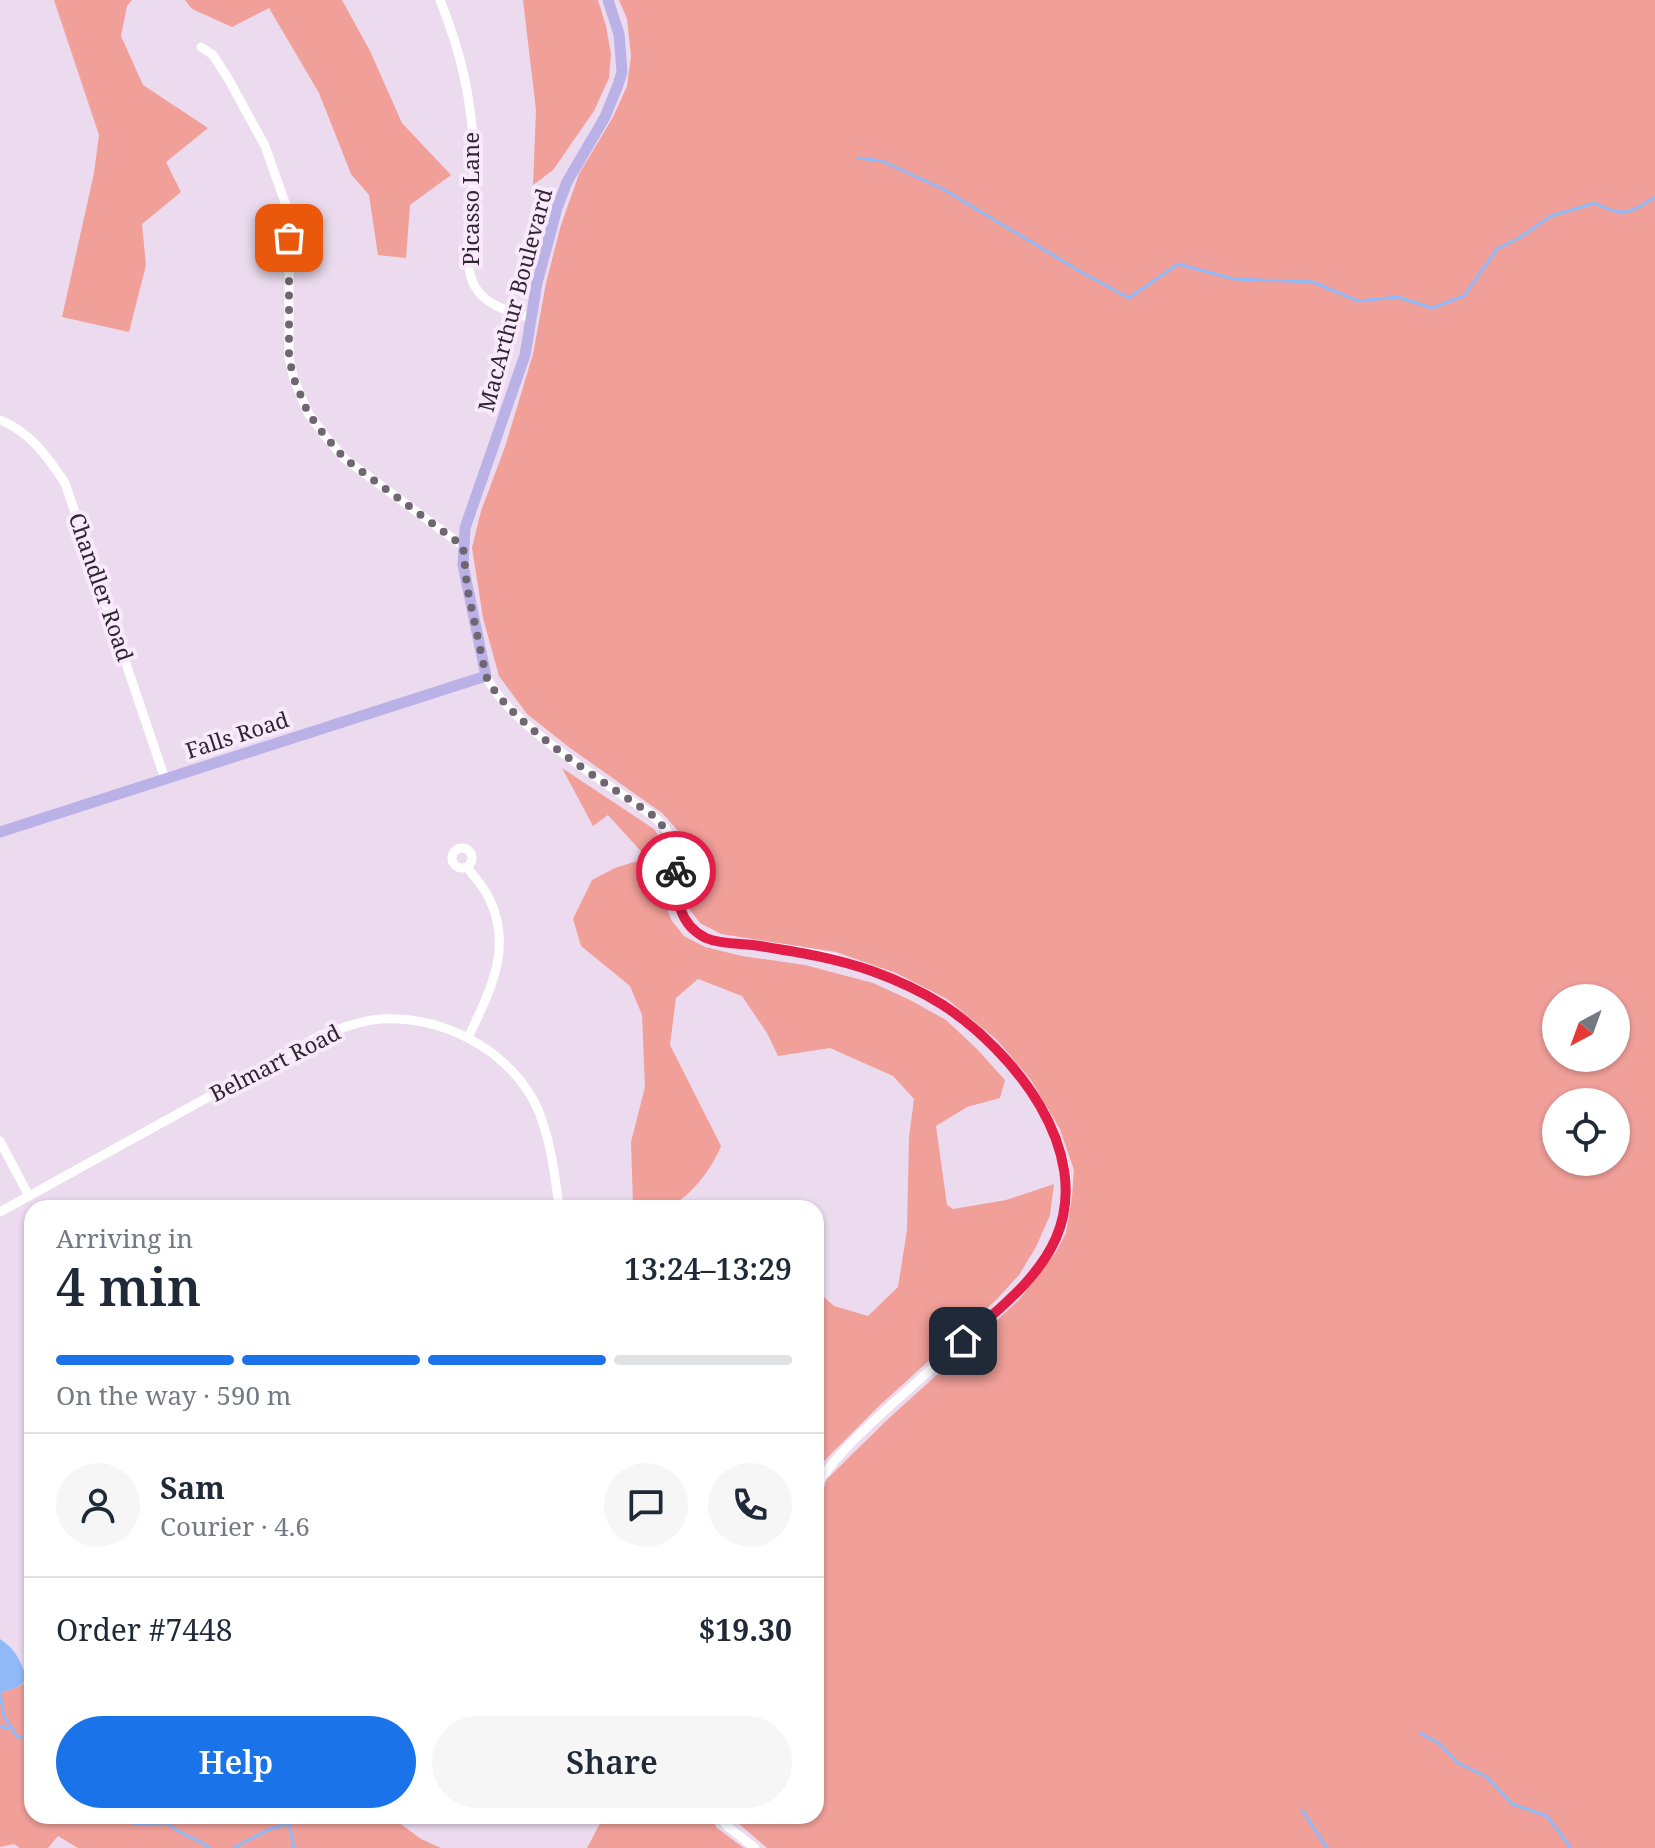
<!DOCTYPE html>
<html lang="en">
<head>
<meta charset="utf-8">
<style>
  body { margin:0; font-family:"Noto Serif",serif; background:#f6f6f7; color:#1f2937; height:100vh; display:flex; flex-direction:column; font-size:30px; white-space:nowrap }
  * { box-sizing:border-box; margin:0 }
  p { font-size:26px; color:#747a83 }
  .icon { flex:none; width:44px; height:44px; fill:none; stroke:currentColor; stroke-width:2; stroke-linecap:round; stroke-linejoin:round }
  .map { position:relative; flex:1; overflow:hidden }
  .details { position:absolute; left:24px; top:1200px; width:800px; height:624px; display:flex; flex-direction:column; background:#fff; border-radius:24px; box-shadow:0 2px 6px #0004 }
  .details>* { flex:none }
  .needle { width:52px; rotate:221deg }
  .tools { position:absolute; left:1542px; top:984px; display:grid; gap:16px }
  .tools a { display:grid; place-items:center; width:88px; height:88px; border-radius:50%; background:#fff; box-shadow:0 2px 6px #0004; font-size:40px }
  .pin { position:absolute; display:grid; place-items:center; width:68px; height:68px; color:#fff; margin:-34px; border-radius:16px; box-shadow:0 4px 12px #0006 }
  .courier { position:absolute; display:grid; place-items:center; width:80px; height:80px; margin:-40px; border:6px solid #e11d48; border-radius:50%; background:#fff; color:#222; box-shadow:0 2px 10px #0007 }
  .head em { font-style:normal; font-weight:600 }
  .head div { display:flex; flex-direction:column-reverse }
  .head { display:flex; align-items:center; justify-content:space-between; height:136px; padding:0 32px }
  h1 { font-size:52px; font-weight:600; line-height:60px }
  .bar { display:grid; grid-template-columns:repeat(4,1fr); gap:12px 8px; align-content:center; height:96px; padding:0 32px }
  .bar i { height:10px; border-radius:6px; background:#e0e1e3 }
  .bar .current { background:#1a73e8 }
  .bar p { grid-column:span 4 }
  .line { display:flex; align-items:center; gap:20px; padding:0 32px; border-top:2px solid #e0e1e3 }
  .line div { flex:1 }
  .round { display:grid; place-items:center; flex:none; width:84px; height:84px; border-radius:42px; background:#f6f6f7 }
  .cta { display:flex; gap:16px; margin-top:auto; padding:16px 32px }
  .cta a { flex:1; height:92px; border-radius:48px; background:#1a73e8; color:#fff; font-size:32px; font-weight:600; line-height:92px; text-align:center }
  .cta a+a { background:#f6f6f7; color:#1f2937 }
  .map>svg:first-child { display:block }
</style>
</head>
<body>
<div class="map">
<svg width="1655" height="1848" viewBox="0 0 1655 1848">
  <rect width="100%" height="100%" fill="#ecdbef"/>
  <g fill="#f19f99" fill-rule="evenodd">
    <polygon points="54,0 132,0 127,6 121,36 143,85 208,128 166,162 181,192 142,224 146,265 129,332 62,317 94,173 99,135"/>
    <polygon points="185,0 342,0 370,51 402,123 451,175 410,205 406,258 378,255 369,195 351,174 319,93 269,8 232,27 192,9"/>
    <polygon points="523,0 598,0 606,26 611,54 609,78 594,111 553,170 533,185 536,110"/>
    <path d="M619 0H1655V1848H767L730 1816H816V1519L817 1508 827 1479 887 1420 1019 1300 1056 1252 1066 1233 1072 1197 1074 1170 1060 1129 1031 1080 997 1040 947 999 896 973 836 952 721 934 700 923 687 906 683 883 688 856 679 832 662 813 570 748 527 714 499 676 483 618 472 548 481 511 505 447 533 354 546 283 561 225 579 174 613 117 627 86 631 56 627 19ZM1556 998H1616V1058H1556ZM1556 1102H1616V1162H1556Z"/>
    <path d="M562 768 654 829 666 848 663 900 672 921 684 936 705 947 742 956 805 965 873 983 910 1000 946 1020 976 1048 1005 1080 1000 1098 967 1107 936 1126 947 1205 953 1209 1006 1200 1054 1184 1050 1215 1036 1247 1019 1275 997 1299 880 1405 816 1469V1290L834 1306 868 1316 898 1287 907 1230 909 1137 914 1099 893 1076 830 1048 778 1056 767 1033 742 996 698 979 676 998 670 1045 721 1146C712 1168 693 1194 671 1206 662 1211 643 1209 633 1205L631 1142 645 1087 642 1015 630 986 581 946 573 919 592 880 615 868 647 858 608 815 593 826Z"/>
    <polygon points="32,1677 32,1816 390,1816 421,1839 441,1848 78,1848 58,1836 48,1848 20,1848 14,1844 0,1847 0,1693 18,1687"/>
    <polygon points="604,1816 710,1816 717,1828 744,1848 587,1848"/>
  </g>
  <path fill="#90b9f7" d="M0 1639C16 1649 21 1662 27 1679L18 1687 0 1693Z"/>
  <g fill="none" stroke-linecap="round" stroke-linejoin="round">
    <g stroke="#90b9f7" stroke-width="3">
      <path d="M858 158 882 161 943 189 1083 273 1129 298 1178 264 1234 279 1313 282 1358 301 1398 297 1432 308 1464 296 1497 249 1519 238 1551 216 1595 203C1623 218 1630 213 1655 197"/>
      <polyline points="0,1694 4,1716 17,1737 32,1737"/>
      <polyline points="0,1726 5,1728 11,1728"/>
      <polyline points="1420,1733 1440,1744 1458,1763 1487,1777 1512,1804 1547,1816 1571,1848"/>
      <polyline points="1302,1810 1327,1848"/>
      <path d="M124 1816 135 1824 167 1823C180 1835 196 1838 210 1848"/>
      <polyline points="233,1848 268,1830 289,1823 294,1848"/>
    </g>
    <g stroke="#fff" stroke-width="9">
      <path d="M440 0C461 52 472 100 474 156 476 192 459 256 474 285 485 306 511 312 531 318"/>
      <polyline points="201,47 213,55 229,80 265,146 289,214 289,358 294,379 308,413 325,436 345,459 463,546"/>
      <path d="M0 420C29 431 48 457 65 483L165 779"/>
      <path d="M486 676C507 723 607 784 651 814 658 821 666 827 671 837 690 871 656 905 702 935 717 945 738 943 755 945 781 948 808 952 833 958 860 966 888 975 913 987 980 1019 1064 1108 1067 1185 1068 1214 1056 1242 1040 1265 1022 1290 999 1309 976 1329 947 1355 919 1380 890 1406 864 1430 836 1455 816 1486"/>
      <circle cx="462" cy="858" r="10"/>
      <path d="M467 867C474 877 484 887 489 898 514 949 489 992 468 1038"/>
      <polyline points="0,1141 29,1196"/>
      <path d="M0 1212 319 1036C336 1030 354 1023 372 1020 438 1011 513 1050 539 1112 551 1143 555 1175 559 1208"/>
      <polyline points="719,1816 727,1826 755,1848"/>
    </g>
    <polyline stroke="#bab1e6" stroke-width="11" points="0,832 486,676 463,565 465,528 525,355 537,283 557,208 567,182 605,117 618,85 622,72 619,34 608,0"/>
  </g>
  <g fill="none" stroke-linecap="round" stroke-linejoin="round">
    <path stroke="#706672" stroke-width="8" stroke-dasharray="0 14.4" d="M289 238V358L294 379 308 413 325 436 345 459 463 546 467 587 486 676C507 723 607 784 651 814 671 833 677 843 676 871"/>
    <path stroke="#e11d48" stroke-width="10" d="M676 871C675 897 679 925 706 938 722 945 743 943 760 946 798 952 835 958 872 971 897 980 921 991 943 1005 1013 1051 1094 1150 1056 1238 1037 1281 997 1310 963 1341"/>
  </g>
  <g text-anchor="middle" stroke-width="8" stroke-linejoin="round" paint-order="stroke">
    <g font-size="22" fill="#2d272e" stroke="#fae8fd">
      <text transform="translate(471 199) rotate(-90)" y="8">Picasso Lane</text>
      <text transform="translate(515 300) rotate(-75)" y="8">MacArthur Boulevard</text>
      <text transform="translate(101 587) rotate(71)" y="8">Chandler Road</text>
      <text transform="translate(237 735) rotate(-18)" y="8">Falls Road</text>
      <text transform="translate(275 1063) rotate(-27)" y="8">Belmart Road</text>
    </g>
  </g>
</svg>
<div class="tools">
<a><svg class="needle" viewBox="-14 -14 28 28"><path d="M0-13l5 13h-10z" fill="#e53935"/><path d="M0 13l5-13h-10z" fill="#747a83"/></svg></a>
<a><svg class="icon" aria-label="locate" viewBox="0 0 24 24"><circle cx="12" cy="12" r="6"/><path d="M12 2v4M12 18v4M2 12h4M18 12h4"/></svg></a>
</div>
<div class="pin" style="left:289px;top:238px;background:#ea580c"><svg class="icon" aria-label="bag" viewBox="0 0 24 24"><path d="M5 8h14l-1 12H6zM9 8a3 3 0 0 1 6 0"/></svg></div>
<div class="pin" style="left:963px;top:1341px;background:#1f2937"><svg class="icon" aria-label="home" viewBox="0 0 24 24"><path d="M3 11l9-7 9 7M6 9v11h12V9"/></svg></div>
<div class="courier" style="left:676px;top:871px"><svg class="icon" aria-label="bike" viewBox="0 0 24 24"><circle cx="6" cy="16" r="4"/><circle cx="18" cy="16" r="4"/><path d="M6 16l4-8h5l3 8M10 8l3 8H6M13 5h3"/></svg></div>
<section class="details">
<div class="head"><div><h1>4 min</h1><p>Arriving in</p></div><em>13:24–13:29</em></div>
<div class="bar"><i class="current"></i><i class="current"></i><i class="current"></i><i></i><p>On the way · 590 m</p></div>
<div class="line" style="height:144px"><a class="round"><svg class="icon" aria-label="person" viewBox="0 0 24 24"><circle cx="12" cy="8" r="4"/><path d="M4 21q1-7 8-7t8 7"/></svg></a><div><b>Sam</b><p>Courier · 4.6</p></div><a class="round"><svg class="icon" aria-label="chat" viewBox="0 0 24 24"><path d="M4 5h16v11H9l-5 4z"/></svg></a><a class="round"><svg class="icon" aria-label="phone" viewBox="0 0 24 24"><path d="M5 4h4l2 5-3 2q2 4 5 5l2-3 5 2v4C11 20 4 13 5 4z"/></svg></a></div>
<div class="line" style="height:104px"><div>Order #7448</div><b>$19.30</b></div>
<div class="cta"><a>Help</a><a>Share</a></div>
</section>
</div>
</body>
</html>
